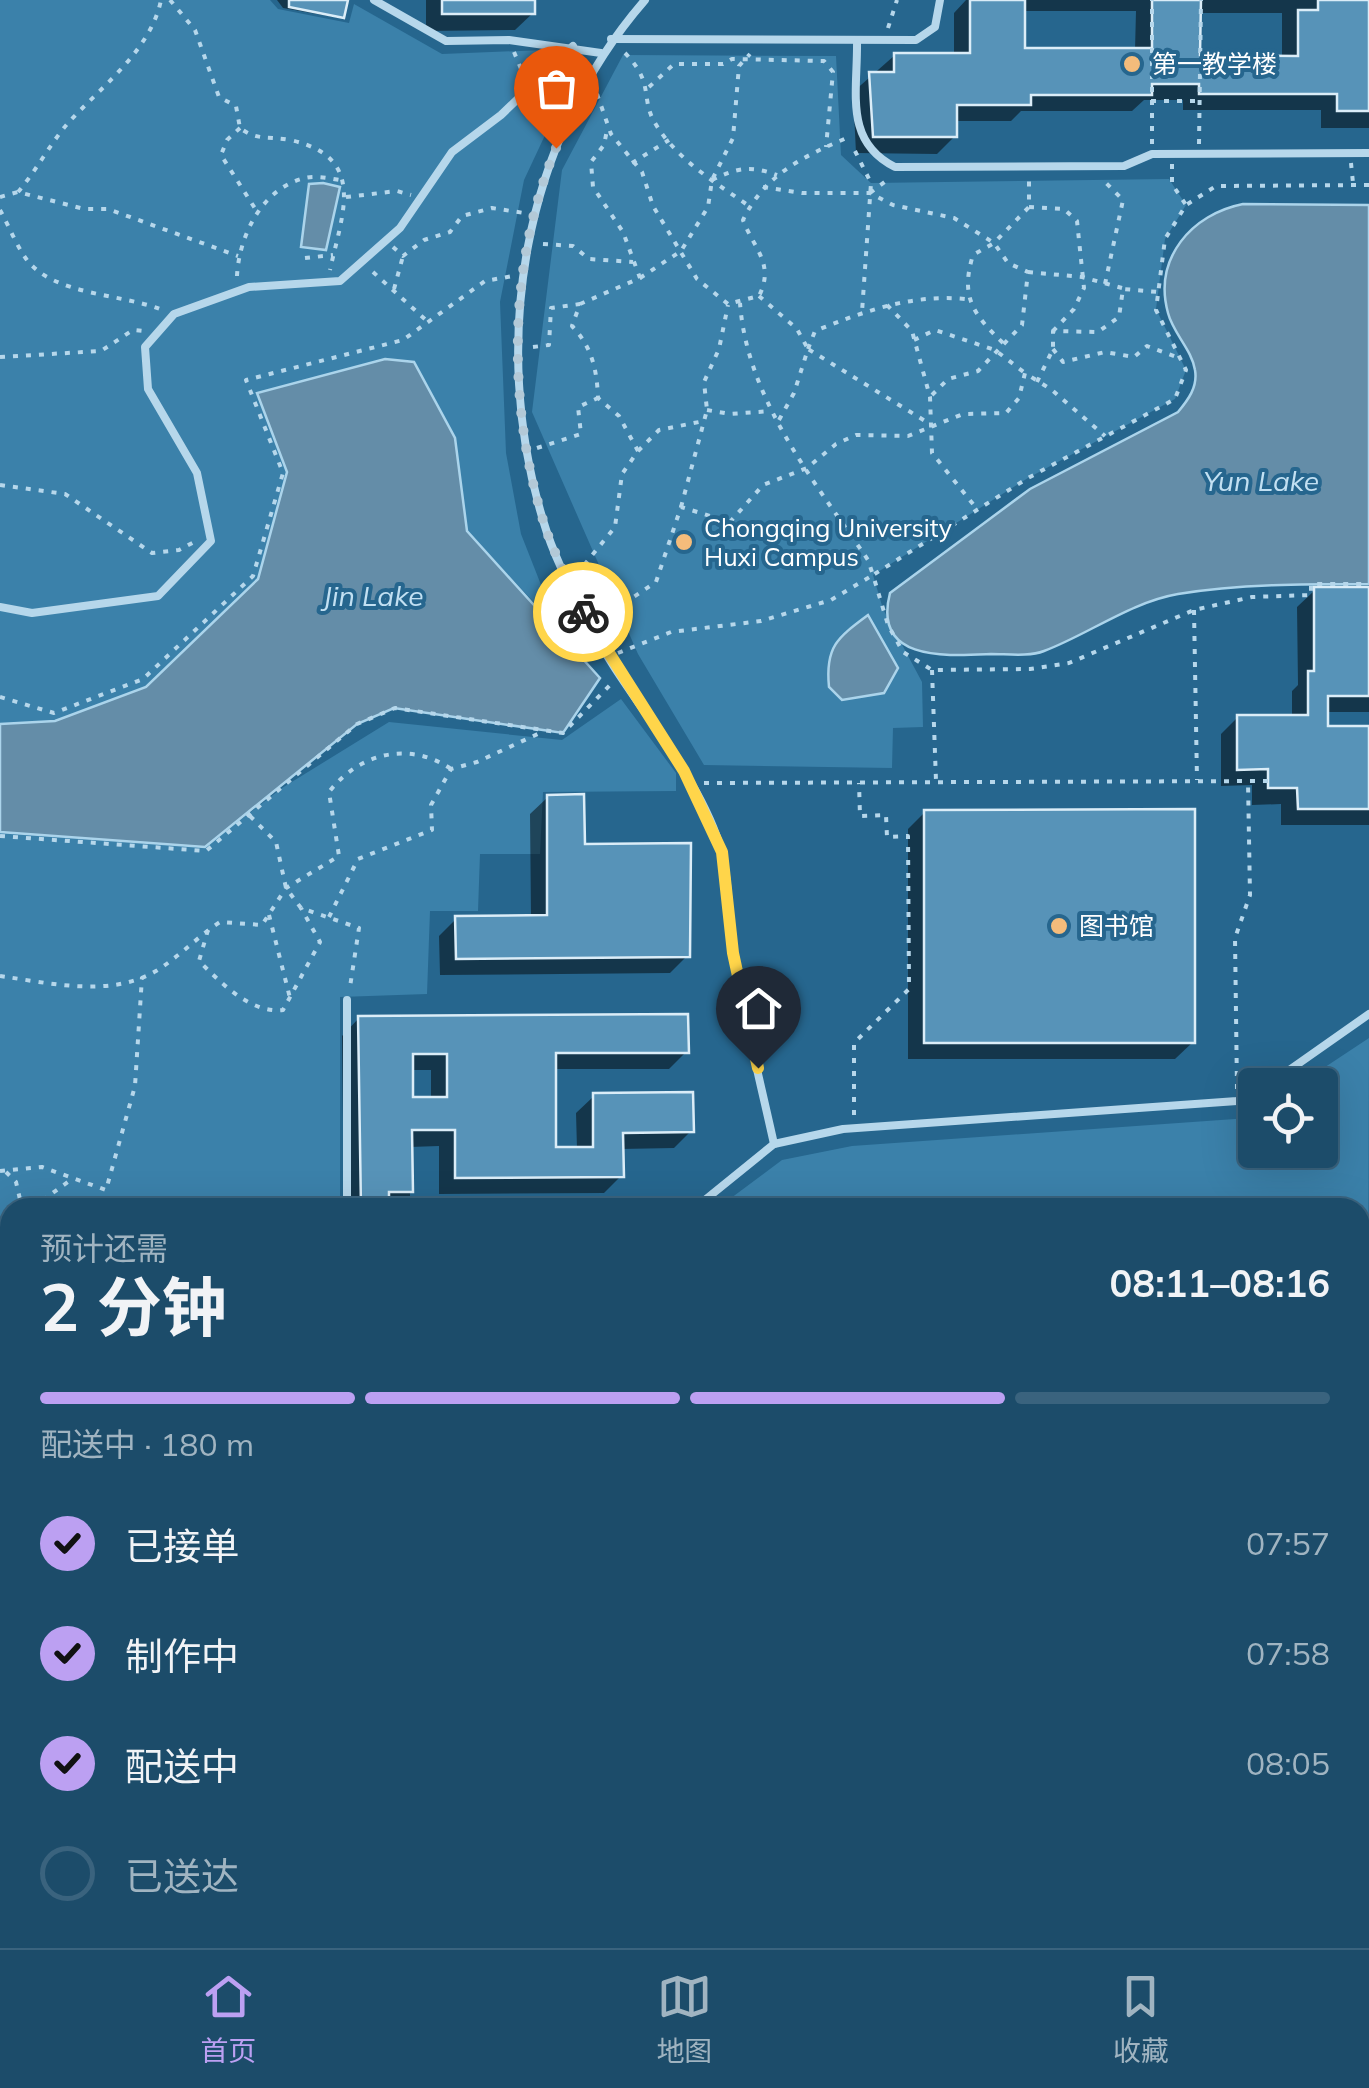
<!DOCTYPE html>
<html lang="zh">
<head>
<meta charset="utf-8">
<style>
  body { margin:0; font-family:Mulish,"Noto Sans SC",sans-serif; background:#255370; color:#f1f3f6; height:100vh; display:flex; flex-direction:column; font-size:38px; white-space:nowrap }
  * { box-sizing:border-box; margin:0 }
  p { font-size:32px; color:#a0b4c1 }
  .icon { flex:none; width:55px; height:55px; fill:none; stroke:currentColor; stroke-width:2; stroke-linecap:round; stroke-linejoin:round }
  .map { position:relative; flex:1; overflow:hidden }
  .side { position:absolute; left:0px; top:1198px; width:1370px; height:752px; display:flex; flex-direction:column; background:#1c4c6a; border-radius:30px 30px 0 0; box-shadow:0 10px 40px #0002,0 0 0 2px #3a637e }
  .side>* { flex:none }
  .controls { position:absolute; left:1238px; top:1068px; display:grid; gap:20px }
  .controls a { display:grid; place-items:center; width:100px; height:100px; border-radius:10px; background:#1c4c6a; box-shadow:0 10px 40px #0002,0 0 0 2px #3a637e; font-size:50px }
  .pin { position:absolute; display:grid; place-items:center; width:85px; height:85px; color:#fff; margin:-102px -42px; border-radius:50% 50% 50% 0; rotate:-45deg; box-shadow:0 0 10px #0007 }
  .pin .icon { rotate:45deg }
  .courier { position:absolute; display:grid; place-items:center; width:100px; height:100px; margin:-50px; border:8px solid #ffd54a; border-radius:50%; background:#fff; color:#222; box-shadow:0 2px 12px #0007 }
  .head em { font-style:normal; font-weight:700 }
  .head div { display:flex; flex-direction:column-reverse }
  .head { display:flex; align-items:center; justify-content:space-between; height:170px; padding:0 40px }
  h1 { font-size:65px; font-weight:700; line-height:75px }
  .bar { display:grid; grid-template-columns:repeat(4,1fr); gap:15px 10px; align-content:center; height:120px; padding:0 40px }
  .bar i { height:12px; border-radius:8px; background:#3a637e }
  .bar .selected { background:#bca0f2 }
  .bar p { grid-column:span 4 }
  ol { padding:0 40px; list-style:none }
  li { display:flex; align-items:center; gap:30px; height:110px }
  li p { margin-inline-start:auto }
  li .icon { padding:10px; border-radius:50%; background:#bca0f2; color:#111; stroke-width:4 }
  li:last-child { color:#a0b4c1 }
  li i { width:55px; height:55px; border:5px solid #3a637e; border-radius:50% }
  .dock { display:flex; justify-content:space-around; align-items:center; height:140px; border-top:2px solid #3a637e; background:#1c4c6a; font-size:28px; color:#a0b4c1 }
  .dock a { display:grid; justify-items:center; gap:5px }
  .dock .selected { color:#bca0f2 }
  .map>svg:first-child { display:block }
</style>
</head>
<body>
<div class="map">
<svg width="1369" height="1948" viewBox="0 0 1369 1948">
  <rect width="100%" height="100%" fill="#26668e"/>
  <g fill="#3b81aa">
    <polygon points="0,0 270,0 278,9 349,23 354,4 442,54 545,50 577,67 524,180 500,302 506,453 521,534 558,628 467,531 455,438 257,393 287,472 258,579 147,687 55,721 0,724"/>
    <polygon points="623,55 836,56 841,155 871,183 1169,179 1186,205 1165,239 1156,309 1186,370 1175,399 1028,478 873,575 883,609 922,682 923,727 893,728 892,768 704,765 638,654 532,412 562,170"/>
    <polygon points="621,699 676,773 676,791 543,792 540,854 480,854 478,911 430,911 427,994 340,997 340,1207 10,1208 10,1536 0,1543 0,832 205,847 282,788 389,722 562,740"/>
    <polygon points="1369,1038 1368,1372 1360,1369 1360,1208 719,1207 782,1160 852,1146 1249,1118 1255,1114 1255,1150 1320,1150 1320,1085 1298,1085"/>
    <polygon points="1360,1421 1369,1421 1369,1609 1360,1613"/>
    <polygon points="10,1796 10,1885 0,1892 0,1797"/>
    <polygon points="695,1940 834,1940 832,1948 692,1948"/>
    <polygon points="863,1940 1021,1940 1014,1948 860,1948"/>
  </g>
  <g fill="#648da8" stroke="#abd4eb" stroke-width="2.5">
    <polygon points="323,183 340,187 326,250 301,247 309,184"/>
    <path d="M1243 204 1369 205V584C1306 584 1239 584 1178 594 1131 602 1087 635 1044 651 1029 657 1007 654 991 654 947 656 872 662 890 593L1030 489 1178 412C1188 400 1198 387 1195 370 1192 350 1173 333 1168 313 1153 258 1192 214 1243 204Z"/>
    <polygon points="385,359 414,362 455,438 467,531 600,678 563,733 394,708 357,724 205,847 0,832 0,724 55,721 146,687 258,579 287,472 257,393"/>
    <path d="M868 615 898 668 884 693 842 700 829 687C825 647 837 638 868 615Z"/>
  </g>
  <g fill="#0007" fill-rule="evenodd">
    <polygon points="277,0 345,0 340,18 283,8"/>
    <polygon points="426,0 532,0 533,13 515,30 426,31"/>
    <path d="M966 0H1369V128H1321V110H1183V100H1144L1132 111H1021L1011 121H955V136L937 154 856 153 853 92 895 55 954 56V13ZM1022 11H1136L1135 50H1022ZM1198 13H1282V58H1198Z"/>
    <polygon points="1315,590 1369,590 1369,712 1326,712 1326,729 1369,729 1369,825 1281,825 1281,804 1252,805 1252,785 1221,786 1221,734 1238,717 1292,717 1292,691 1298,685 1297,607"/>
    <polygon points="548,797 582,846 687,956 670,973 440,975 439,936 456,919 531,918 530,814"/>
    <polygon points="925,812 1193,1042 1175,1059 908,1059 908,829"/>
    <path d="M359 1018 686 1052 669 1069H553V1149H577L576 1113 594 1096 691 1131 674 1148 621 1149V1176L604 1193 439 1194V1146L410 1147V1208H344L342 1036ZM411 1070H431V1099H411Z"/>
    <polygon points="33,1940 116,1940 124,1948 25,1948"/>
    <polygon points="166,1940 208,1940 214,1947 158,1948"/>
    <polygon points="315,1940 388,1940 380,1948 323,1948"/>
    <polygon points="544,1940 621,1940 613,1948 536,1948"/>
  </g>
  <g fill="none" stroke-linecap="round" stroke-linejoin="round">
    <g stroke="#648da8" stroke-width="32">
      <polyline points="1360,1403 1369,1403"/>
      <polyline points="855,1948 858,1940"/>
    </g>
  </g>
  <g fill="#5793b8" stroke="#dbedf8" stroke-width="2.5" fill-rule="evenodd">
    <polygon points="289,0 348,0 344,18 289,7"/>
    <rect x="442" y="0" width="93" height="14"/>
    <polygon points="970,0 1025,0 1025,48 1152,48 1152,0 1201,0 1200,55 1298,56 1298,10 1318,10 1318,0 1369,0 1369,111 1337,111 1337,94 1199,94 1199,84 1152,84 1152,95 1031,95 1031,105 957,105 957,137 873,137 869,72 894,72 894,53 970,53"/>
    <polygon points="1314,587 1369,587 1369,696 1328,696 1328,726 1369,726 1369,809 1298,809 1297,788 1268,788 1268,769 1237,770 1237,715 1308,715 1308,671 1314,671"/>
    <polygon points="584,794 585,844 691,843 690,957 456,959 455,916 547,915 547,795"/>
    <polygon points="1195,809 1195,1043 924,1043 924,810"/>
    <path d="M688 1014 689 1053H556V1147H593V1093L693 1092 694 1132 623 1133 624 1177 455 1178V1130H412L413 1192H389V1208H361L358 1016ZM413 1054H447V1097H413Z"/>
  </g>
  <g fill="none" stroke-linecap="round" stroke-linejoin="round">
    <g stroke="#b6d7eb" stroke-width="4" stroke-dasharray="5 8" stroke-linecap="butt">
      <path d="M170 0 195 30 219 97 236 106 240 128C257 141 269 136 290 140 368 157 342 214 330 270"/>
      <polyline points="888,28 897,0"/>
      <polyline points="514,52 524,76"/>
      <path d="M625 53C655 84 640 98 655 123 676 159 716 183 749 206"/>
      <polyline points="649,87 674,64 723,64 732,59 824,61 833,72 826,147"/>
      <path d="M597 94 611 134 642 172 653 206 697 279 728 304 759 296C775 264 754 249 743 220 765 174 804 156 849 137"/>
      <polyline points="534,98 550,135"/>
      <polyline points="1151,101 1200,101"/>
      <polyline points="240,128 227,140 221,155 256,210"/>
      <polyline points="1152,144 1152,0"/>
      <polyline points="1199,144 1201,0"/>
      <polyline points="855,151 871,183 862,312"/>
      <polyline points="632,163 669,140"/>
      <polyline points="1351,163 1353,183"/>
      <polyline points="1172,164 1172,184 1186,205"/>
      <path d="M712 180C737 168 750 165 777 175"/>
      <polyline points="1369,185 1216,186 1186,205 1165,239 1156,310 1186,370 1175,399 1028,478 873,575 888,625 903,652 932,670 1030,669 1069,663 1194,610 1252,597 1311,595 1311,584 1369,584"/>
      <polyline points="763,187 802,193 870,193 893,205 954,218 994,243 1008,263 1028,272 1022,325 978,371 948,379 930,397"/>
      <path d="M18 192C36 171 50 144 68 123 101 87 151 50 161 0"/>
      <polyline points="870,193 890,178"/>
      <polyline points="0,197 18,192 84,209 108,209 238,256"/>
      <polyline points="346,197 397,191 411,195"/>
      <polyline points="1029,207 1064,209 1077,221 1084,288 1074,309 1053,331"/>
      <path d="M0 210C9 226 16 245 27 260 54 295 121 294 160 309"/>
      <polyline points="543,244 573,246 589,259 633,262"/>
      <polyline points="393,247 403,256 424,240 450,232 462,216 492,208 524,213"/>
      <polyline points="305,258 333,255"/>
      <polyline points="373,272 428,322"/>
      <polyline points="1028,272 1082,277 1122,288"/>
      <path d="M237 276C239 236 262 188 305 178 317 175 333 179 345 181"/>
      <polyline points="640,278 681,251 708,207 712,180 733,138 739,66 750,54"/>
      <polyline points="1105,284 1123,200 1106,183 1106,177"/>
      <polyline points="394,289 403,256"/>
      <polyline points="759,296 797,329 808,349"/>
      <polyline points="580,304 640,278 623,232 593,187 591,162 604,145 607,130"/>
      <polyline points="887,305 912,331 930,397 932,453 977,509"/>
      <polyline points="914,340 935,330 995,350 1025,373"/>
      <path d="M1003 343C973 314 960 297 973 255L994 243 1029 207V176"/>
      <path d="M533 347 549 345 551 308 580 304 572 326C592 347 597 370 598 398L619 416 638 451 622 474 615 527 576 575"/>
      <path d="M808 349 815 331C865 311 911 294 965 299"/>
      <polyline points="1053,349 1063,362 1105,352 1134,357 1147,346 1179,358"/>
      <polyline points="0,357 101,351 133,330 143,331"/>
      <polyline points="1037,382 1053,349 1053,331 1098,332 1119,317 1123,289 1158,292"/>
      <polyline points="707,410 730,414 771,411"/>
      <polyline points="779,420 794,393 808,349 930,424"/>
      <polyline points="537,448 581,434 578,407 598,398"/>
      <polyline points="638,451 659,430 704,421"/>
      <polyline points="0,485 65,494 152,553 179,550 194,542"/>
      <polyline points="681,507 707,410 704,382 719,349 728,305"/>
      <polyline points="1194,610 1197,780"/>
      <polyline points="602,618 656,582 681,507 730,522 763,485 807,468 836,444 856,435 908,436 963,414 1006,413 1019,398 1025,373 1052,390 1105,436"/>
      <path d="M618 653 671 632 761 621 831 600 873 575 868 560C815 482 747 400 740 303"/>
      <polyline points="932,670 936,781"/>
      <polyline points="0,697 54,713 143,679 253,576 283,473 246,380 403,340 485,281 513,276"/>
      <polyline points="704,783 1268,781"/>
      <polyline points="250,816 276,842 286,888 301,908 359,928 350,987"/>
      <polyline points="0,836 206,851 357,724 395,708 563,733 612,683"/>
      <polyline points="269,915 290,998"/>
      <polyline points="329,917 358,859 432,830 431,805 451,769 477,762 542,732"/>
      <path d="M208 930 199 961C220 982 251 1014 283 1010L320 942 301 908"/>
      <path d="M0 976C50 983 110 998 156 971 179 957 197 937 220 922L262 925 286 888 339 856 329 792C358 754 408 740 451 769"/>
      <polyline points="1237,1089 1235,938 1250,895 1248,781"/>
      <polyline points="854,1115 854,1043 909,989 908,836 887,837 886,815 860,816 859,783"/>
      <polyline points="0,1171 42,1167 106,1190 135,1086 142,977"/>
      <polyline points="6,1172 16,1182 22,1208"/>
      <polyline points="32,1208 72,1179"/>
      <polyline points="0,1269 10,1266"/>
      <polyline points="0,1303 10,1309"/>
      <polyline points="0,1392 10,1381"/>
      <polyline points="0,1647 10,1660"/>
    </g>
    <g stroke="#b6d7eb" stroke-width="8">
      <polyline points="374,0 446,41 509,40 601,53"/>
      <path d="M645 0C523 140 489 343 543 520 553 555 572 591 589 624 626 697 701 774 722 853 730 884 728 919 733 951 743 1015 760 1080 774 1144"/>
      <polyline points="611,39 916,40 935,27 940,0"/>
      <path d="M857 40C858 91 843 141 895 167L1124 166 1152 154 1369 153"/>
      <polyline points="0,607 32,613 158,596 211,541 197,473 148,389 145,347 174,314 249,287 340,281 400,228 452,152 501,115 573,46"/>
      <polyline points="1268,1085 1369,1014"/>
      <polyline points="347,1208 347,1000"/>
      <polyline points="695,1208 774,1144 843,1129 1237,1101 1255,1093"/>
      <polyline points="0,1786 10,1786"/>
      <polyline points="0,1901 10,1893"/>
      <polyline points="301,1940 309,1948"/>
      <polyline points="683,1948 686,1940"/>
    </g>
    <g stroke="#b6d7eb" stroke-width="18">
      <polyline points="1360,1650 1369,1645"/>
      <polyline points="1056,1948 1063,1940"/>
    </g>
  </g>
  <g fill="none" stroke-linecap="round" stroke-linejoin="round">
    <path stroke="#b3c9d7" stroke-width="10" stroke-dasharray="0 18" d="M556 148C508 262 507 402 543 520 552 551 570 582 583 612"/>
    <polyline stroke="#ffd54a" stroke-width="12" points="583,612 684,771 722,852 733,953 758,1068"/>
  </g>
  <g fill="#f4bc7b" stroke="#26668e" stroke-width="4">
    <circle cx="1132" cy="64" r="10"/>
    <circle cx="684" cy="542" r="10"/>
    <circle cx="1059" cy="926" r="10"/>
  </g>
  <g text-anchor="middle" stroke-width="8" stroke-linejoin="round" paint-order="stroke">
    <g font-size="25" fill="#fff" stroke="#26668e" text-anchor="start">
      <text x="1152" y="73">第一教学楼</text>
      <text x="704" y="537">Chongqing University<tspan x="704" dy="29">Huxi Campus</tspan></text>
      <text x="1079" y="935">图书馆</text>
    </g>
    <g font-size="28" font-style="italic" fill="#c2e0f2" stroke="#26668e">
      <text x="1261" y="491">Yun Lake</text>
      <text x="373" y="606">Jin Lake</text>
    </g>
  </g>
</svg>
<div class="controls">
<a><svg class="icon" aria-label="locate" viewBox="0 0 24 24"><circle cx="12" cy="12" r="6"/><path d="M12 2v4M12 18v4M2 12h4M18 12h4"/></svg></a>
</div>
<div class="pin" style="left:556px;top:148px;background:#ea580c"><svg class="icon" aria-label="bag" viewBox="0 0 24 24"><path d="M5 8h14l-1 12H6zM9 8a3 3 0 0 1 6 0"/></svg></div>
<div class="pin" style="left:758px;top:1068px;background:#1f2937"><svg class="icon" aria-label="home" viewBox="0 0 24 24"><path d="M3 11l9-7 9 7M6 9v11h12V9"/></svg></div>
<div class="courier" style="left:583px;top:612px"><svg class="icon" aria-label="bike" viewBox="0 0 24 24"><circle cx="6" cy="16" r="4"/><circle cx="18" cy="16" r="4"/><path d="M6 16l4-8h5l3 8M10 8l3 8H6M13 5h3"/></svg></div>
<section class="side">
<div class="head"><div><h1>2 分钟</h1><p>预计还需</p></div><em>08:11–08:16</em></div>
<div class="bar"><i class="selected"></i><i class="selected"></i><i class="selected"></i><i></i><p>配送中 · 180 m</p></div>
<ol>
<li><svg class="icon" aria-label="check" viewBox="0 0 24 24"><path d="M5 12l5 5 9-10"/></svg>已接单<p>07:57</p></li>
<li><svg class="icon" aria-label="check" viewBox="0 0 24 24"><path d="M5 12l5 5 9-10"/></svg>制作中<p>07:58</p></li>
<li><svg class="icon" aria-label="check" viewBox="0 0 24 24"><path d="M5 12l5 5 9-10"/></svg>配送中<p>08:05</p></li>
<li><i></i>已送达</li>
</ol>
</section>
</div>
<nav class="dock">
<a class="selected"><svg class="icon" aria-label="home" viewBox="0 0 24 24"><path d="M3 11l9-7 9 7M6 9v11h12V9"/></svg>首页</a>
<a><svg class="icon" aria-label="map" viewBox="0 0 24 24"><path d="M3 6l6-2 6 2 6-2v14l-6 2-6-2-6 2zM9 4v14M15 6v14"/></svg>地图</a>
<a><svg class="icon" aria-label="saved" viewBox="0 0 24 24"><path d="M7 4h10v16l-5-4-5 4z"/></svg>收藏</a>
</nav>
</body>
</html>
